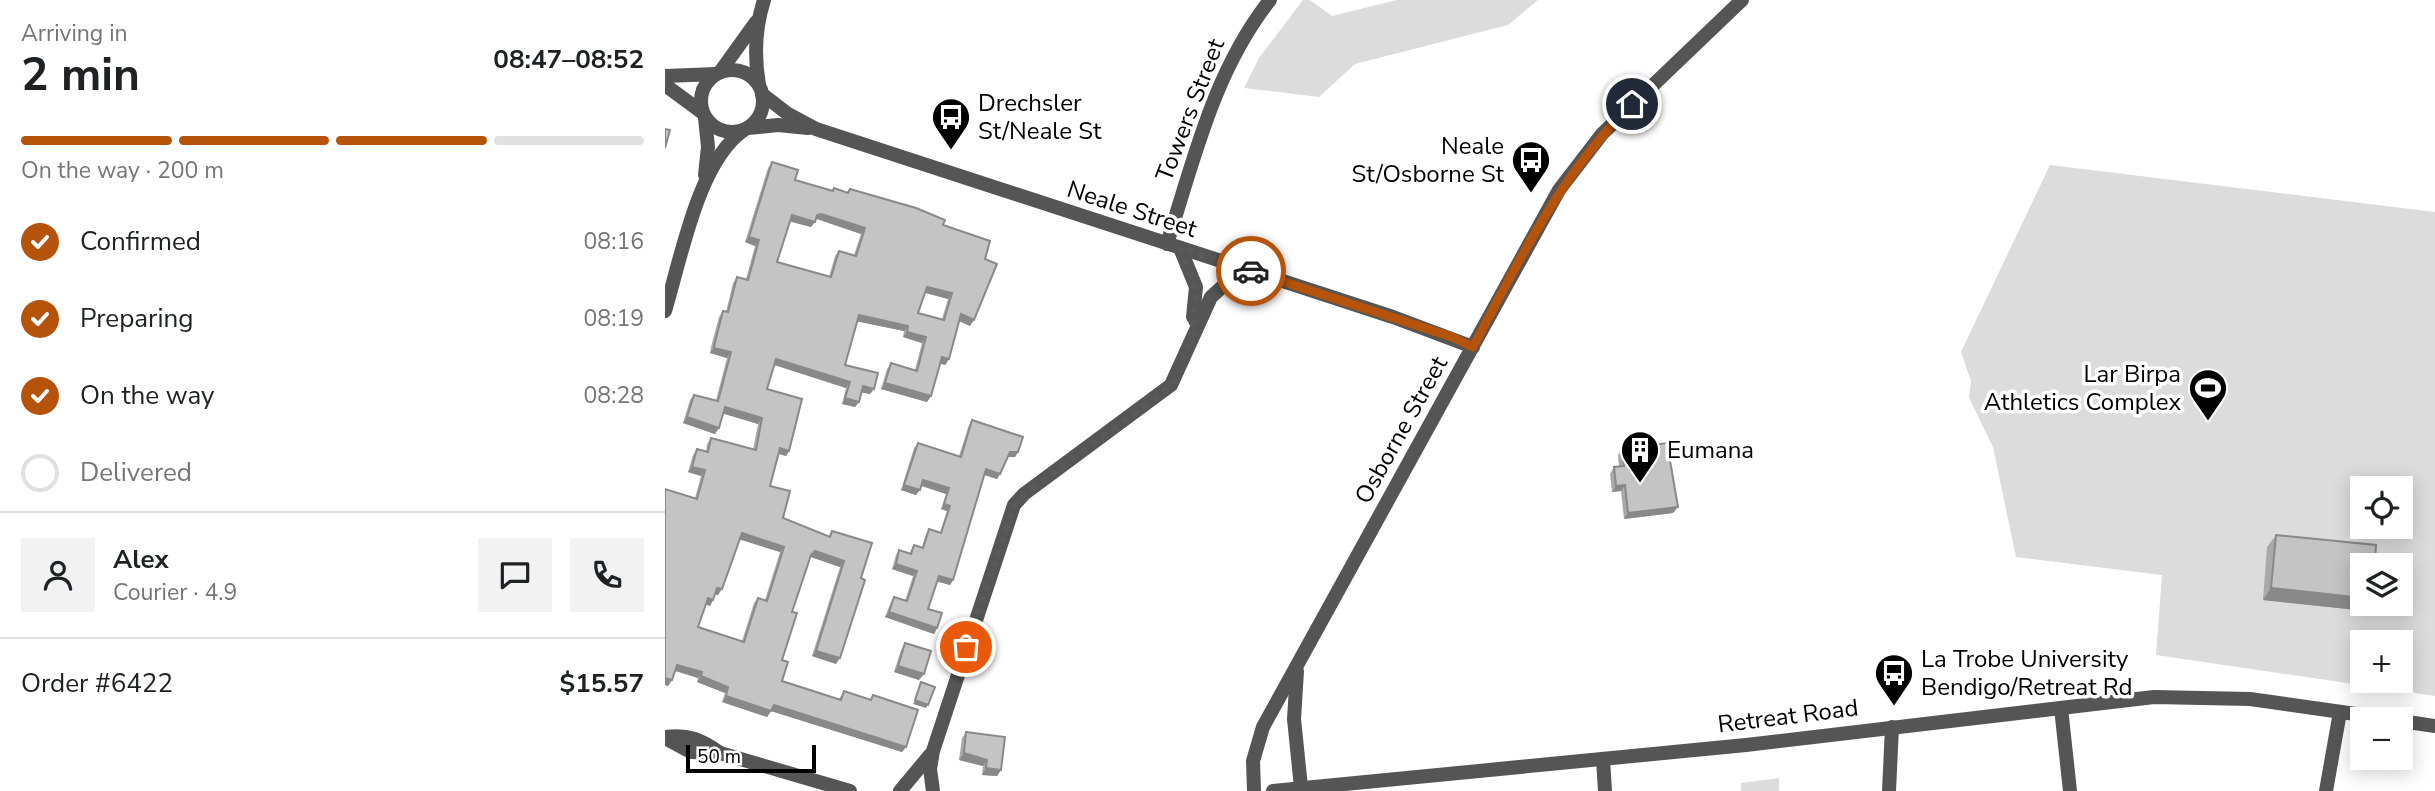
<!DOCTYPE html>
<html lang="en">
<head>
<meta charset="utf-8">
<style>
  body { margin:0; font-family:"Nunito Sans",sans-serif; background:#f2f2f2; color:#202124; height:100vh; display:flex; flex-direction:column; font-size:26px; white-space:nowrap }
  * { box-sizing:border-box; margin:0 }
  p { font-size:23px; color:#757577 }
  .icon { flex:none; width:38px; height:38px; fill:none; stroke:currentColor; stroke-width:2; stroke-linecap:round; stroke-linejoin:round }
  .map { position:relative; flex:1; overflow:hidden }
  .sheet { display:flex; flex-direction:column; background:#fff; width:665px }
  .sheet>* { flex:none }
  .controls { position:absolute; left:1685px; top:476px; display:grid; gap:14px }
  .controls a { display:grid; place-items:center; width:63px; height:63px; border-radius:0px; background:#fff; box-shadow:0 4px 18px #0003; font-size:35px }
  .scale { position:absolute; left:21px; bottom:18px; width:130px; box-sizing:border-box; padding-left:7px; border:4px solid #000; border-top:0; font-size:19px; line-height:24px; white-space:nowrap; color:#000; -webkit-text-stroke:5px #fff; paint-order:stroke }
  .pin { position:absolute; display:grid; place-items:center; width:60px; height:60px; color:#fff; margin:-30px; border:4px solid #fff; border-radius:50%; box-shadow:0 2px 7px #0007 }
  .courier { position:absolute; display:grid; place-items:center; width:70px; height:70px; margin:-35px; border:5px solid #b45309; border-radius:50%; background:#fff; color:#222; box-shadow:0 2px 9px #0007 }
  .summary em { font-style:normal; font-weight:700 }
  .summary div { display:flex; flex-direction:column-reverse }
  .summary { display:flex; align-items:center; justify-content:space-between; height:119px; padding:0 21px }
  h1 { font-size:46px; font-weight:700; line-height:52px }
  .bar { display:grid; grid-template-columns:repeat(4,1fr); gap:10px 7px; align-content:center; height:84px; padding:0 21px }
  .bar i { height:9px; border-radius:5px; background:#e0e0e0 }
  .bar .on { background:#b45309 }
  .bar p { grid-column:span 4 }
  .line { display:flex; align-items:center; gap:18px; padding:0 21px; border-top:2px solid #e0e0e0 }
  .line div { flex:1 }
  .round { display:grid; place-items:center; flex:none; width:74px; height:74px; border-radius:0px; background:#f2f2f2 }
  ol { padding:0 21px; list-style:none }
  li { display:flex; align-items:center; gap:21px; height:77px }
  li p { margin-inline-start:auto }
  li .icon { padding:7px; border-radius:50%; background:#b45309; color:#fff; stroke-width:4 }
  li:last-child { color:#757577 }
  li i { width:38px; height:38px; border:4px solid #e0e0e0; border-radius:50% }
  main { display:flex; flex:1; min-height:0 }
  .map>svg:first-child { display:block }
</style>
</head>
<body>
<main>
<section class="sheet">
<div class="summary"><div><h1>2 min</h1><p>Arriving in</p></div><em>08:47–08:52</em></div>
<div class="bar"><i class="on"></i><i class="on"></i><i class="on"></i><i></i><p>On the way · 200 m</p></div>
<ol>
<li><svg class="icon" aria-label="check" viewBox="0 0 24 24"><path d="M5 12l5 5 9-10"/></svg>Confirmed<p>08:16</p></li>
<li><svg class="icon" aria-label="check" viewBox="0 0 24 24"><path d="M5 12l5 5 9-10"/></svg>Preparing<p>08:19</p></li>
<li><svg class="icon" aria-label="check" viewBox="0 0 24 24"><path d="M5 12l5 5 9-10"/></svg>On the way<p>08:28</p></li>
<li><i></i>Delivered</li>
</ol>
<div class="line" style="height:126px"><a class="round"><svg class="icon" aria-label="person" viewBox="0 0 24 24"><circle cx="12" cy="8" r="4"/><path d="M4 21q1-7 8-7t8 7"/></svg></a><div><b>Alex</b><p>Courier · 4.9</p></div><a class="round"><svg class="icon" aria-label="chat" viewBox="0 0 24 24"><path d="M4 5h16v11H9l-5 4z"/></svg></a><a class="round"><svg class="icon" aria-label="phone" viewBox="0 0 24 24"><path d="M5 4h4l2 5-3 2q2 4 5 5l2-3 5 2v4C11 20 4 13 5 4z"/></svg></a></div>
<div class="line" style="height:91px"><div>Order #6422</div><b>$15.57</b></div>
</section>
<div class="map">
<svg width="1770" height="791" viewBox="0 0 1770 791">
  <rect width="100%" height="100%" fill="#fff"/>
  <g fill="#dcdcdc" fill-rule="evenodd">
    <polygon points="638,0 645,0 667,16 732,0 873,0 843,25 690,64 654,97 579,88 594,58"/>
    <path d="M1385 165 1770 212V696L1491 655 1497 575 1351 557 1328 447 1304 398 1306 381 1296 352ZM1698 488H1736V527H1698ZM1698 565H1736V604H1698ZM1698 642H1736V681H1698Z"/>
    <polygon points="1114,778 1114,791 1076,791 1076,783"/>
  </g>
  <g fill="none" stroke-linecap="round" stroke-linejoin="round">
    <g stroke="#555" stroke-width="14">
      <circle cx="67" cy="101" r="31"/>
      <polyline points="55,72 91,22"/>
      <polyline points="0,76 51,74"/>
      <polyline points="0,85 38,113"/>
      <path d="M94 85C89 56 90 28 99 0"/>
      <polyline points="97,94 123,114 151,129 728,317 808,347"/>
      <polyline points="40,118 43,147 40,175"/>
      <polyline points="83,128 113,125 143,128"/>
      <path d="M502 244C529 159 549 71 605 0"/>
      <polyline points="515,248 531,287 528,317"/>
      <path d="M0 311C16 259 33 161 79 130"/>
      <polyline points="632,671 629,719 636,787"/>
      <polyline points="1396,708 1405,791"/>
      <polyline points="938,759 940,791"/>
      <polyline points="235,791 265,755"/>
      <polyline points="268,791 265,769 268,751 349,505 359,494 506,385 546,297 556,288 591,273"/>
      <polyline points="589,791 588,761 598,727 894,190 937,134 1077,0"/>
      <polyline points="1224,791 1227,727"/>
      <polyline points="1661,791 1675,712"/>
    </g>
    <g stroke="#555" stroke-width="14">
      <polyline points="1736,721 1770,726"/>
      <path d="M0 737C23 734 36 739 55 753L185 791"/>
      <polyline points="0,738 26,752 55,753"/>
      <polyline points="608,791 1081,745 1489,697 1585,699 1726,719"/>
    </g>
  </g>
  <g fill="#a9a9a9" fill-rule="evenodd">
    <path d="M107 162 130 180 166 191 169 188 182 192 185 189 278 225 320 259 305 326 294 321 284 359 280 365 275 363 266 396 262 402 216 389 222 369 226 363 250 370 257 343 238 337 239 331 192 321 180 365 205 394 197 392 194 402 190 407 177 404 181 388 109 365 102 389 124 451 121 456 113 454 105 486 118 518 163 537 167 531 196 578 171 664 147 656 175 567 146 557 145 558 127 612 117 660V681L174 699 179 691 205 699 208 695 241 747 237 752 106 711 102 717 57 702 60 693 32 682 33 678 10 671 7 680 3 686 0 685V489L30 498 36 476 23 472 28 455 32 449 41 452 42 444 46 438 88 450 93 424 58 413 50 434 18 423 25 400 29 395 51 400 62 358 45 353 46 347 54 317 58 311 61 312 68 283 72 277 81 279 90 246 80 242 103 168ZM152 219 196 234 189 255 174 251 170 256 164 277 112 262 125 221 146 227 150 220ZM260 293 283 299 277 319 253 313ZM75 539 115 552 100 600 93 598 89 603 77 641 33 627 41 604 45 606 48 600 50 594 53 595Z"/>
    <polygon points="307,420 353,452 350,457 343,457 332,479 319,475 288,580 285,585 272,581 263,609 272,628 269,634 220,617 226,602 229,597 240,601 248,576 227,569 231,555 234,550 244,554 249,545 257,547 261,534 264,529 275,533 282,511 276,509 281,494 256,486 251,495 236,490 249,448 253,443 294,456 304,425"/>
    <polygon points="957,449 1008,513 959,519 956,491 947,492 945,474 949,467 954,467 953,455"/>
    <polygon points="1611,535 1710,560 1738,602 1730,614 1598,600 1602,547"/>
    <polygon points="240,643 254,680 229,672 236,650"/>
    <polygon points="301,732 336,770 332,776 317,775 318,766 294,760 297,738"/>
  </g>
  <g fill="#898989">
    <polygon points="156,214 200,228 196,234 152,219 148,221 152,215"/>
    <polygon points="127,215 150,222 146,227 123,221"/>
    <polygon points="84,237 94,240 90,246 80,242"/>
    <polygon points="262,287 287,293 283,299 258,292"/>
    <polygon points="296,314 309,320 305,326 292,320"/>
    <polygon points="194,315 243,326 239,331 190,321"/>
    <polygon points="242,332 261,337 257,343 238,337"/>
    <polygon points="49,348 66,352 62,358 45,353"/>
    <polygon points="277,357 284,359 280,365 273,363"/>
    <polygon points="111,359 185,382 181,388 107,364"/>
    <polygon points="220,383 266,396 262,402 216,389"/>
    <polygon points="198,386 209,389 205,394 194,392"/>
    <polygon points="180,398 194,402 190,407 177,404"/>
    <polygon points="60,407 97,418 93,424 56,413"/>
    <polygon points="22,417 54,428 50,434 18,423"/>
    <polygon points="115,448 124,451 121,456 111,453"/>
    <polygon points="345,452 353,452 350,457 341,457"/>
    <polygon points="27,467 40,470 36,476 23,472"/>
    <polygon points="321,469 335,474 332,479 317,474"/>
    <polygon points="258,480 284,488 281,494 255,485"/>
    <polygon points="239,485 255,490 251,495 236,490"/>
    <polygon points="960,485 956,491 947,492 951,486"/>
    <polygon points="279,504 285,506 282,511 276,509"/>
    <polygon points="1013,507 1008,513 959,519 963,513"/>
    <polygon points="77,533 119,547 115,552 73,539"/>
    <polygon points="150,551 179,561 175,567 146,557 142,561"/>
    <polygon points="231,564 252,571 248,576 227,569"/>
    <polygon points="274,576 288,580 285,585 270,581"/>
    <polygon points="52,588 57,589 53,595 48,594"/>
    <polygon points="1606,588 1698,598 1698,604 1736,604 1736,602 1738,602 1730,614 1598,600"/>
    <polygon points="43,598 48,600 45,606 39,604"/>
    <polygon points="224,612 272,628 269,634 220,617"/>
    <polygon points="151,651 175,658 171,664 147,656"/>
    <polygon points="12,665 37,672 33,678 8,670"/>
    <polygon points="233,666 259,674 254,680 229,672"/>
    <polygon points="36,676 63,687 60,693 32,682"/>
    <polygon points="0,678 7,680 3,686 0,685"/>
    <polygon points="61,696 109,705 241,747 237,752 106,711 102,717 57,702"/>
    <polygon points="250,700 263,705 261,708 248,704"/>
    <polygon points="299,753 322,760 318,766 294,760"/>
    <polygon points="321,768 336,770 332,776 317,775"/>
  </g>
  <g fill="#c4c4c4" stroke="#898989" stroke-width="2" fill-rule="evenodd">
    <polygon points="0,129 5,130 0,148"/>
    <path d="M107 162 133 170 130 180 168 191 169 188 183 193 185 189 251 208 280 220 278 225 325 241 320 259 332 264 309 320 296 314 284 359 277 357 266 396 220 383 226 363 252 371 261 337 242 332 243 326 194 315 180 365 213 373 209 389 198 386 194 402 180 398 185 382 111 359 102 389 137 399 124 451 115 448 105 486 125 491 118 518 165 537 167 531 207 543 196 578 200 580 175 658 151 651 179 561 150 551 146 555 127 612 132 613 117 660 123 662 117 681 176 700 179 691 206 700 208 695 253 710 241 747 109 705 106 711 61 696 63 687 36 676 37 672 12 665 7 680 0 678V489L32 499 40 470 27 467 32 449 43 452 46 438 91 450 97 418 60 407 54 428 22 417 29 395 53 401 66 352 49 348 50 342 58 311 63 312 72 277 83 280 94 240 84 237ZM156 214 200 228 191 256 174 251 166 277 112 262 127 215 150 222 152 215ZM262 287 287 293 279 320 253 313ZM77 533 119 547 102 601 93 598 79 642 33 627 43 598 48 600 52 588 57 589Z"/>
    <polygon points="307,420 358,437 353,452 345,452 335,474 321,469 288,580 274,576 263,609 277,613 272,628 224,612 229,597 242,601 252,571 231,564 234,550 246,554 249,545 258,548 264,529 276,533 285,506 279,504 284,488 258,480 255,490 239,485 253,443 296,457"/>
    <polygon points="1002,443 1013,507 963,513 960,485 951,486 949,467 959,466 957,449"/>
    <polygon points="1611,535 1711,545 1710,560 1741,562 1738,602 1736,602 1736,565 1698,565 1698,598 1606,588"/>
    <polygon points="240,643 266,651 259,674 233,666"/>
    <polygon points="256,682 270,687 263,705 250,700"/>
    <polygon points="301,732 340,737 336,770 321,768 322,760 299,753"/>
  </g>
  <g fill="none" stroke-linecap="round" stroke-linejoin="round">
    <polyline stroke="#595959" stroke-width="7" stroke-dasharray="0 12.6" points="301,647 351,501 499,392 512,378 529,329 527,322 532,294 515,248 586,271"/>
    <path stroke="#b45309" stroke-width="9" d="M586 271 787 337 808 347C856 257 894 177 967 104"/>
  </g>
  <defs>
    <g id="bus-pin" transform="scale(2.0125)"><path d="M0 17L-7.5 6A9.5 9.5 0 1 1 7.5 6Z" fill="#000" stroke="#fff"/><path d="M-5-6H5V4H4V6H2V4H-2V6H-4V4H-5ZM-3.5-4V0h7V-4ZM-3.5 1.2v1.5H-2V1.2ZM2 1.2v1.5H3.5V1.2Z" fill="#fff"/></g>
    <g id="stadium-pin" transform="scale(2.0125)"><path d="M0 17L-7.5 6A9.5 9.5 0 1 1 7.5 6Z" fill="#000" stroke="#fff"/><path d="M0-5a6.5 5 0 1 0 0 10a6.5 5 0 1 0 0-10ZM-3.5-1.8h7v3.6h-7Z" fill="#fff"/></g>
    <g id="building-pin" transform="scale(2.0125)"><path d="M0 17L-7.5 6A9.5 9.5 0 1 1 7.5 6Z" fill="#000" stroke="#fff"/><path d="M-4-6H4V6H1V3H-1V6H-4ZM-2.5-4.3h1.7v1.8h-1.7ZM.8-4.3h1.7v1.8H.8ZM-2.5-1h1.7V.8h-1.7ZM.8-1h1.7V.8H.8Z" fill="#fff"/></g>
  </defs>
  <g fill-rule="evenodd">
    <use href="#bus-pin" x="286" y="117"/>
    <use href="#bus-pin" x="866" y="160"/>
    <use href="#stadium-pin" x="1543" y="388"/>
    <use href="#building-pin" x="975" y="450"/>
    <use href="#bus-pin" x="1229" y="673"/>
  </g>
  <g text-anchor="middle" stroke-width="7" stroke-linejoin="round" paint-order="stroke">
    <g font-size="24" fill="#000" stroke="#fff" text-anchor="start">
      <text x="313" y="111">Drechsler<tspan x="313" dy="28">St/Neale St</tspan></text>
      <text x="839" y="154" text-anchor="end">Neale<tspan x="839" dy="28">St/Osborne St</tspan></text>
      <text x="1516" y="382" text-anchor="end">Lar Birpa<tspan x="1516" dy="28">Athletics Complex</tspan></text>
      <text x="1002" y="458">Eumana</text>
      <text x="1256" y="667">La Trobe University<tspan x="1256" dy="28">Bendigo/Retreat Rd</tspan></text>
    </g>
    <g font-size="24" fill="#000" stroke="#fff">
      <text transform="translate(525 110) rotate(-69)" y="8">Towers Street</text>
      <text transform="translate(467 209) rotate(18)" y="8">Neale Street</text>
      <text transform="translate(736 430) rotate(-61)" y="8">Osborne Street</text>
      <text transform="translate(1123 716) rotate(-7)" y="8">Retreat Road</text>
    </g>
  </g>
</svg>
<div class="controls">
<a><svg class="icon" aria-label="locate" viewBox="0 0 24 24"><circle cx="12" cy="12" r="6"/><path d="M12 2v4M12 18v4M2 12h4M18 12h4"/></svg></a>
<a><svg class="icon" aria-label="layers" viewBox="0 0 24 24"><path d="M12 4l9 5-9 5-9-5zM3 14l9 5 9-5"/></svg></a>
<a>+</a>
<a>−</a>
</div>
<div class="scale">50 m</div>
<div class="pin" style="left:301px;top:647px;background:#ea580c"><svg class="icon" aria-label="bag" viewBox="0 0 24 24"><path d="M5 8h14l-1 12H6zM9 8a3 3 0 0 1 6 0"/></svg></div>
<div class="pin" style="left:967px;top:104px;background:#1f2937"><svg class="icon" aria-label="home" viewBox="0 0 24 24"><path d="M3 11l9-7 9 7M6 9v11h12V9"/></svg></div>
<div class="courier" style="left:586px;top:271px"><svg class="icon" aria-label="car" viewBox="0 0 24 24"><path d="M5 17H2v-5l4-1 3-4h7l3 4 3 1v5h-3M9 17h6M6 11h13"/><circle cx="7" cy="17" r="2"/><circle cx="17" cy="17" r="2"/></svg></div>
</div>
</main>
</body>
</html>
